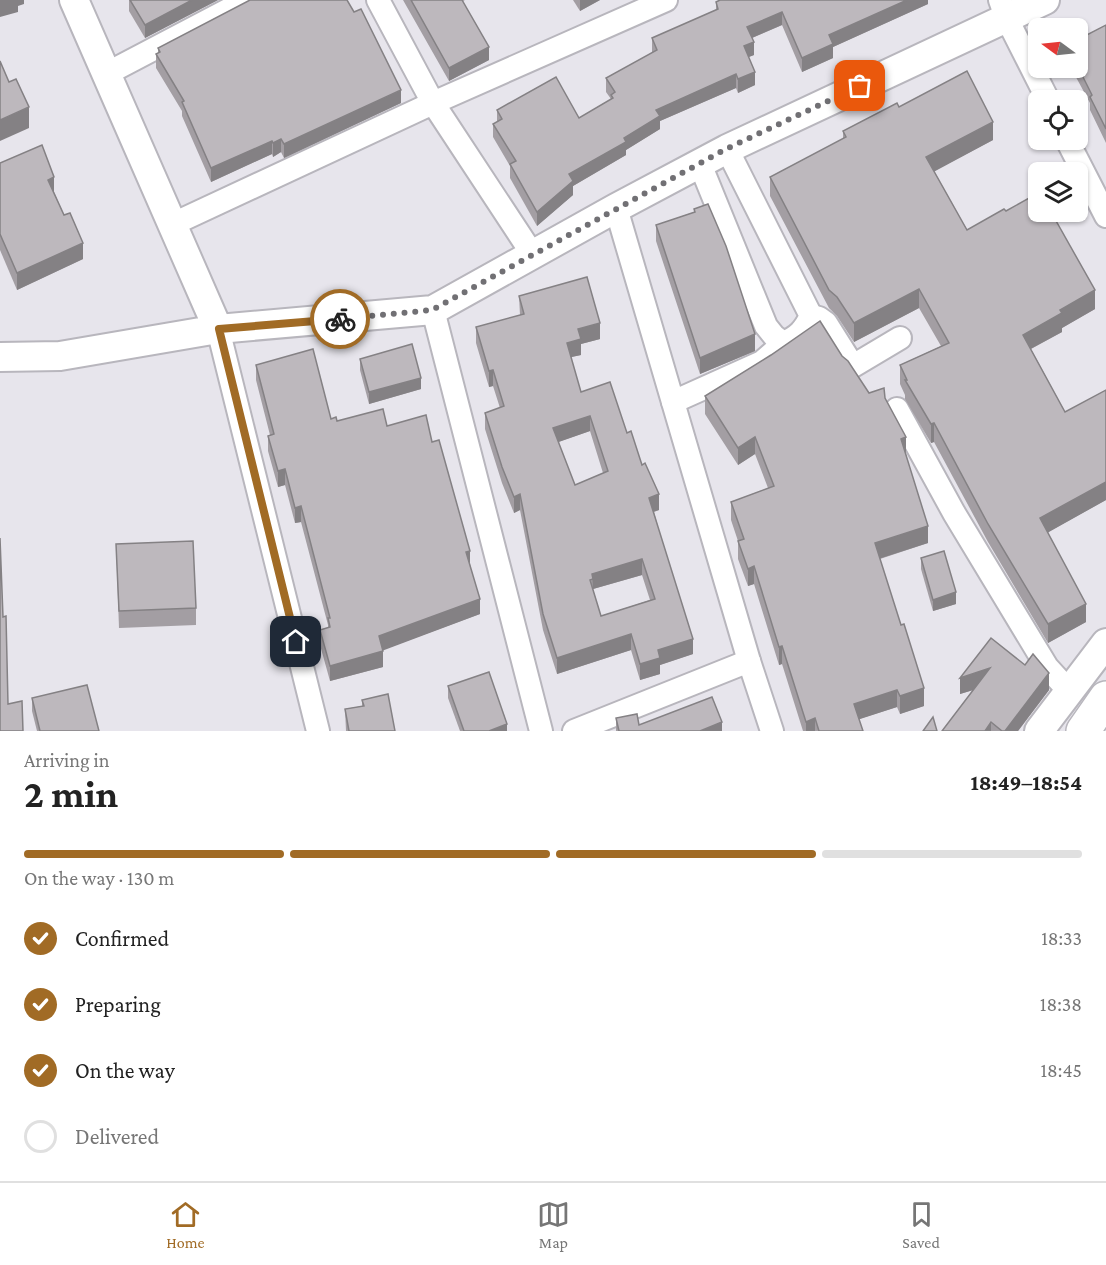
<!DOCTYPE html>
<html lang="en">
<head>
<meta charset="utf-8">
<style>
  body { margin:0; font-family:"Crimson Pro",serif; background:#f6f6f6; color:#222; height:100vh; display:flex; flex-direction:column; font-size:22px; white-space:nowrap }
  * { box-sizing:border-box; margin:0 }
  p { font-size:20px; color:#767676 }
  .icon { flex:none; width:33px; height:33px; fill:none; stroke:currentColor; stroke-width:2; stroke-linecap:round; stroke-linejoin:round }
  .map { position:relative; height:731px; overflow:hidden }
  .drawer { display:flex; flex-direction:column; background:#fff; flex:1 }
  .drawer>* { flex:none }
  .needle { width:39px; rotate:285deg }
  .fabs { position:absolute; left:1028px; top:18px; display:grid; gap:12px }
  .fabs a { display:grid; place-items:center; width:60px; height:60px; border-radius:9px; background:#fff; box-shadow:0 2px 4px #0004; font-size:30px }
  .pin { position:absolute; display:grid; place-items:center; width:51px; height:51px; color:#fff; margin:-26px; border-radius:12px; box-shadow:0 3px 9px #0006 }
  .courier { position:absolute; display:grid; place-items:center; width:60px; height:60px; margin:-30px; border:4px solid #a16b25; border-radius:50%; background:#fff; color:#222; box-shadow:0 2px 8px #0007 }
  .overview em { font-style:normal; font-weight:700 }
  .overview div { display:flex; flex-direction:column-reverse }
  .overview { display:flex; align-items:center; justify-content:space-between; height:102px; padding:0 24px }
  h1 { font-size:39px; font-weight:700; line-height:45px }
  .bar { display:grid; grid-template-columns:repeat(4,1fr); gap:9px 6px; align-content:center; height:72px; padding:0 24px }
  .bar i { height:8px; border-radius:4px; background:#e0e0e0 }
  .bar .active { background:#a16b25 }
  .bar p { grid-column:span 4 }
  ol { padding:0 24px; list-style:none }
  li { display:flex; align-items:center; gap:18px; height:66px }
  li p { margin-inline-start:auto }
  li .icon { padding:6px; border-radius:50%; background:#a16b25; color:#fff; stroke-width:4 }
  li:last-child { color:#767676 }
  li i { width:33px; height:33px; border:3px solid #e0e0e0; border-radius:50% }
  .menu { display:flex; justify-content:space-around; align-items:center; height:84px; border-top:2px solid #e0e0e0; background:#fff; font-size:16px; color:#767676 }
  .menu a { display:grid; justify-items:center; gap:3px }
  .menu .active { color:#a16b25 }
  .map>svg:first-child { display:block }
</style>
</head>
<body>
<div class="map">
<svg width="1106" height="731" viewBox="0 0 1106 731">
  <rect width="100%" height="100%" fill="#e7e5ec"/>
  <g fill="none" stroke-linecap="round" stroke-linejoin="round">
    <g stroke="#b8b6bd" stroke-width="26">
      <g id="minor">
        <polyline points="378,0 433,103 533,255"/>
        <polyline points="1000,0 1006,17 1048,100"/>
        <polyline points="106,74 247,0"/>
        <polyline points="1067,140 1106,216"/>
        <path d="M700 164 766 326 774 336 783 343C798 337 804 330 811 316L727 149"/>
        <polyline points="616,208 749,661 772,731"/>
        <polyline points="171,225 433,103 666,0"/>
        <polyline points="433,310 541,731"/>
        <polyline points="811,316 819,318 826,323 853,366 900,338"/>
        <polyline points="218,329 318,731"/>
        <polyline points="673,402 762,362 778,348"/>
        <polyline points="897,409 954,513 1047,667 1069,691"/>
        <polyline points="574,731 749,661"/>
      </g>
    </g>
    <g stroke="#b8b6bd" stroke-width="32">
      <g id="tertiary">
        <polyline points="218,329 433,310 616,208 727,149 1045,0"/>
        <polyline points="0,357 60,356 218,329 74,0"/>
        <polyline points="1039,731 1106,643"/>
      </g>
    </g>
    <g stroke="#b8b6bd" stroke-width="36">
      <polyline id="primary" points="1083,731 1106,698"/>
    </g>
    <use href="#minor" stroke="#fff" stroke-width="22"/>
    <use href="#tertiary" stroke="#fff" stroke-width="28"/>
    <use href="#primary" stroke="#fff" stroke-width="33"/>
  </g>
  <g fill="#a39ea3" fill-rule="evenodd">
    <polygon points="129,0 218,0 145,38 129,11"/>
    <polygon points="403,0 465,0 463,1 489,60 449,81"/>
    <polygon points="573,0 600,0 580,11"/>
    <polygon points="928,0 928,4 833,47 833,58 802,72 782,25 752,38 754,55 748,57 755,85 738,93 736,88 660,121 660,129 626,150 626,155 573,186 573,195 537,226 510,178 510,166 493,137 493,124 497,122 497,110 579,118 611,99 606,92 606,78 652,53 652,38 716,10 716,2"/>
    <polygon points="1106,25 1106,143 1090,110 1090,103 1071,68 1077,68 1077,40"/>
    <polygon points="158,48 401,103 284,158 281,152 273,157 272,154 211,182 182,116 182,111 156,68 156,54 158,53"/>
    <polygon points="899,107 993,140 934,171 967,230 1006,211 1095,309 1062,328 1062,332 1031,349 1065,412 1106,390 1106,500 1048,532 1086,622 1048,643 988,542 934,442 931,443 905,399 905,395 900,384 900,365 941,346 919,308 854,342 837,316 829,308 770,196 770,177 843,139 843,131"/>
    <polygon points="0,163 54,192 83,259 17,290 0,250"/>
    <polygon points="694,209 755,351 700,374 656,241 656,225 694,212"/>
    <path d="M519 296 600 339 581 344V355L571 357 581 392 627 433 642 465 659 510 654 512 693 654 660 665V674L640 680 631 650 557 674 543 630 520 510 514 513 502 483 485 429V413L500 408 493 386 489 387 476 343V327L520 315ZM590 431 603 473 575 485 558 442ZM642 575 650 600 601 616 593 589Z"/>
    <polygon points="842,356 869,393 885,398 906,454 928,543 880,559 924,706 900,714 897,707 859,719 863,731 803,731 782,664 779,665 754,584 748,586 738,559 738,541 731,520 731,502 768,488 755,454 738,465 705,414 705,396"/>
    <polygon points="360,359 421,389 369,404 360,370"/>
    <polygon points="256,365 331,419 337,421 387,426 432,442 470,564 480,614 382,650 383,667 330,681 320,645 320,630 328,628 328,625 301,522 295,523 285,485 278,487 268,451 268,436 270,435 256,380"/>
    <polygon points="116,544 196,608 196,625 119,628"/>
    <polygon points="921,558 956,604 933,611 921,569"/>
    <polygon points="960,678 1049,690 1018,731 942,731 973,690 960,694"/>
    <polygon points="448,686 507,731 460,731 448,698"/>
    <polygon points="32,698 99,731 37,731 32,711"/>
    <polygon points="362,700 395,731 346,731 345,709 362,706"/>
    <polygon points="616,718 639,725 722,731 616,731"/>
  </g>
  <g fill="#848184">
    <polygon points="0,0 24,0 24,4 18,6 18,12 0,17"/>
    <polygon points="192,0 218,0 145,38 145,25"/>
    <polygon points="580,0 600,0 580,11"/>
    <polygon points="907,0 928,0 928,4 833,47 833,58 802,72 802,58 829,35"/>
    <polygon points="782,12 782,25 747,40 747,27"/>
    <polygon points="754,42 754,55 744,59 744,46"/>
    <polygon points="489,47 489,60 449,81 449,68"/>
    <polygon points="755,72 755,85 738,93 738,79"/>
    <polygon points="736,74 736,88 660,121 660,129 626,150 626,155 573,186 573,195 537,226 537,212 569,174 624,138 656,110"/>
    <polygon points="401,90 401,103 284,158 284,144"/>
    <polygon points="29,107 29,128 0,141 0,120"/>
    <polygon points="993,122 993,140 926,176 926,157"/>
    <polygon points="281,139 281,152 273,157 273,143"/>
    <polygon points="272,141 272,154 211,182 211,168"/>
    <polygon points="54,177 54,194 48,180"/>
    <polygon points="83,243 83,259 17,290 17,273"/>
    <polygon points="919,289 919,308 854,342 854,323"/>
    <polygon points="1095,290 1095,309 1062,328 1062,332 1023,353 1023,335 1060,310"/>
    <polygon points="600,323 600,339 581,344 581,355 567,358 567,343 578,329"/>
    <polygon points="755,334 755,351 700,374 700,358"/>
    <polygon points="493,370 493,386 489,387 489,371"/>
    <polygon points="421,378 421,389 369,404 369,392"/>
    <polygon points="590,416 590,431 553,444 553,428"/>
    <polygon points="934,423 934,442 931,443 931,424"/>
    <polygon points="755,437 755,454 738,465 738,448"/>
    <polygon points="906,437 906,454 901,439"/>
    <polygon points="285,469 285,485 278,487 278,471"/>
    <polygon points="1106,482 1106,500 1040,537 1040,518"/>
    <polygon points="520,494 520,510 514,513 514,497"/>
    <polygon points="659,494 659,510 649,513 649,498"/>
    <polygon points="301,506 301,522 295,523 295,508"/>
    <polygon points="928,526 928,543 875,560 875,543"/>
    <polygon points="470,551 470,566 466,552"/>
    <polygon points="642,559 642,575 593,589 592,574"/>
    <polygon points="754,566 754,584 748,586 748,569"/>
    <polygon points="956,592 956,604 933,611 933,600"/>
    <polygon points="480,599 480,614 379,652 379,636"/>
    <polygon points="1086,604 1086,622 1048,643 1048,624"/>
    <polygon points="631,634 631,650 557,674 557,658"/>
    <polygon points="693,639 693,654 660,665 660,674 640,680 640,664 658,650"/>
    <polygon points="782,646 782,664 779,665 779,647"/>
    <polygon points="383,651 383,667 330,681 330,666"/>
    <polygon points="990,668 990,685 960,694 960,678"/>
    <polygon points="1049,673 1049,690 1018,731 1005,731"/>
    <polygon points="924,688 924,706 900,714 900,696"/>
    <polygon points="897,690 897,707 854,721 854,704"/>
    <polygon points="815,718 815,731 806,731 806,722"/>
    <polygon points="722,722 722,731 700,731"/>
    <polygon points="991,722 991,731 985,731"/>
    <polygon points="507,724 507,731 489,731"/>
  </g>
  <g fill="#bdb8bd" stroke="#848184" stroke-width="1.5" fill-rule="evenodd">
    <polygon points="130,0 192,0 145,25"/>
    <polygon points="250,0 347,0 354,12 361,9 401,90 284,144 281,139 273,143 272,141 211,168 182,102 184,101 156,54 160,52 158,48"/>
    <polygon points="411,0 462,0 489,47 449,68"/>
    <polygon points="720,0 907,0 829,35 833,44 802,58 782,12 747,27 754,42 744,46 755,72 738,79 736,74 656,110 660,116 624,138 626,142 569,174 573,181 537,212 510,164 516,161 493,124 502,119 497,110 556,77 579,118 613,98 611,95 615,92 606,78 657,50 652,38 718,9 716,2"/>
    <polygon points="1106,25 1106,129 1090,97 1092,95 1077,65 1077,40"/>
    <polygon points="0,61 9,82 16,79 29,107 0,120"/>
    <polygon points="967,71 993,122 926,157 967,230 1004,209 1006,211 1038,193 1038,212 1051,212 1095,290 1060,310 1062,313 1023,335 1065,412 1106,390 1106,482 1040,518 1086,604 1048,624 988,524 934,423 931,424 905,380 907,380 900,365 949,343 919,289 854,323 837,297 829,290 770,177 846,137 843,131 897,103 899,107"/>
    <polygon points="42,145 54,177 48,180 64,215 70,213 83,243 17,273 0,234 0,163"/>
    <polygon points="708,204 726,246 755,334 700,358 656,225 695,212 694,209"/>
    <path d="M587 277 600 323 578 329 581 339 567 343 581 392 610 382 627 433 631 431 642 465 645 463 659 494 649 498 693 639 658 650 660 658 640 664 631 634 557 658 543 614 520 494 514 497 502 467 485 413 504 406 493 370 489 371 476 327 524 314 519 296ZM590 416 608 471 575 485 553 428ZM642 559 655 599 601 616 590 580 593 579 592 574Z"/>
    <polygon points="820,321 842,356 848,361 869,393 884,388 885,398 906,437 901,439 928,526 875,543 901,625 904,624 924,688 900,696 897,690 854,704 863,731 819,731 815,718 806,722 782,646 779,647 754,566 748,569 738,541 744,539 731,502 774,486 755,437 738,448 705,396 771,355"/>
    <polygon points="412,344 421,378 369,392 360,359"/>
    <polygon points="313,349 331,419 336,417 337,421 383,409 387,426 426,415 432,442 439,440 470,551 466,552 480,599 379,636 383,651 330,666 320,630 330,627 328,618 330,618 301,506 295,508 285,469 278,471 268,436 274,434 256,365"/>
    <polygon points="0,538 3,617 6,616 8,704 22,701 23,731 0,731"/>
    <polygon points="193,541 196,608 119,611 116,544"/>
    <polygon points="944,551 956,592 933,600 921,558"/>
    <polygon points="991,638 1025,665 1033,654 1049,673 1005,731 1002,731 991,722 985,731 942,731 990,668 960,678"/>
    <polygon points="489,672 507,724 489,731 464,731 448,686"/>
    <polygon points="87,685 99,731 40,731 32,698"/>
    <polygon points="388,694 395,731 349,731 345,709 364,706 362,700"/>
    <polygon points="712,697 722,722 700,731 619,731 616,718 637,714 639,725"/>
    <polygon points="933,717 937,731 923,731"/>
  </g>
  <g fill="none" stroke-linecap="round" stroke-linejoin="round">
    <polyline stroke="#717074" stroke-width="6" stroke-dasharray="0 10.8" points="340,319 432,310 726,149 860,86"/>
    <polyline stroke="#a16b25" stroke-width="8" points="296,642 219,329 340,319"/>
  </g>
</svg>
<div class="fabs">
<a><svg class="needle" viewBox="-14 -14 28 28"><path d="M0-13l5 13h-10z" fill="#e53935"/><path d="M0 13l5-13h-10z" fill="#767676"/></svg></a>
<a><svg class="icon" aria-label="locate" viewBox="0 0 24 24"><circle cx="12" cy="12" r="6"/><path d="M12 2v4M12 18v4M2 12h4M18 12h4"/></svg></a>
<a><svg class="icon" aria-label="layers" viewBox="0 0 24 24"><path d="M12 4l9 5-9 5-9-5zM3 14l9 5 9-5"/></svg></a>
</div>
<div class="pin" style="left:860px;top:86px;background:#ea580c"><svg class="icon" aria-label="bag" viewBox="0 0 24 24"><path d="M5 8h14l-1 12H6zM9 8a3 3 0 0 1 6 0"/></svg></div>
<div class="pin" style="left:296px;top:642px;background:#1f2937"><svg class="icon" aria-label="home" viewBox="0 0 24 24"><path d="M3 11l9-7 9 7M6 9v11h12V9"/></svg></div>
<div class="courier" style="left:340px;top:319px"><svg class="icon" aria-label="bike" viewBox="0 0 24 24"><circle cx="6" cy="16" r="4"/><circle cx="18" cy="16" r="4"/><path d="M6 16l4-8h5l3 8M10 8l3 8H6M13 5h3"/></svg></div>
</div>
<section class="drawer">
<div class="overview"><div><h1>2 min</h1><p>Arriving in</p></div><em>18:49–18:54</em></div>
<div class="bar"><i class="active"></i><i class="active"></i><i class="active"></i><i></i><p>On the way · 130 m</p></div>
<ol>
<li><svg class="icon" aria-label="check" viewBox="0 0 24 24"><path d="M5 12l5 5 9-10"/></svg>Confirmed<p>18:33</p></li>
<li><svg class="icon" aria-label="check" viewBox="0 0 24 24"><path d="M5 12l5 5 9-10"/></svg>Preparing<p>18:38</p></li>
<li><svg class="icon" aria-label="check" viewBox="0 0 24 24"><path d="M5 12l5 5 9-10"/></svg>On the way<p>18:45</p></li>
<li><i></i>Delivered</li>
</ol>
</section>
<nav class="menu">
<a class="active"><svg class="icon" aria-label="home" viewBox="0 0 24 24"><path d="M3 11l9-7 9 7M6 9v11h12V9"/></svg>Home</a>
<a><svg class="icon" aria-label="map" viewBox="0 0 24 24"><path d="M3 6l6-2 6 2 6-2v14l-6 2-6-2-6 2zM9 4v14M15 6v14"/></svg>Map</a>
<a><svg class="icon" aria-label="saved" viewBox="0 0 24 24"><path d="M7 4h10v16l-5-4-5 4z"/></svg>Saved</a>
</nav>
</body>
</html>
